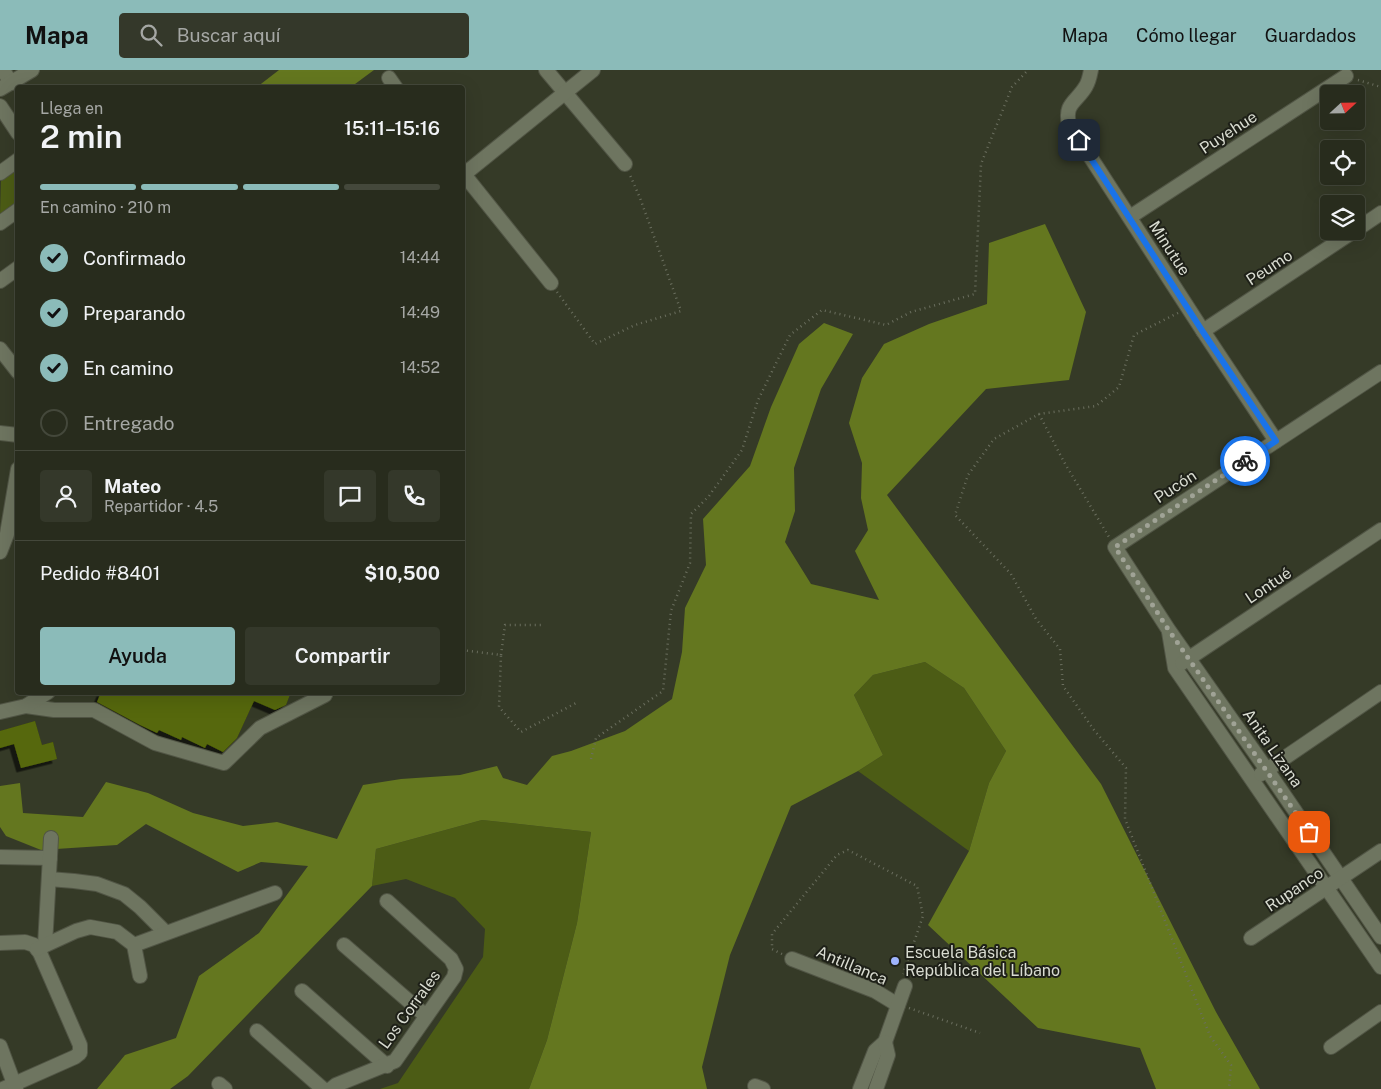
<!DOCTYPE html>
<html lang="es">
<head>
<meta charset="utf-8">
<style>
  body { margin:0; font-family:"Public Sans",sans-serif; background:#34382a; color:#f1f3f6; height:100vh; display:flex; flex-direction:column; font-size:19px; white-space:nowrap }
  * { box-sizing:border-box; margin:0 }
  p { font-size:16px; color:#a5a7a4 }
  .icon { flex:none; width:28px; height:28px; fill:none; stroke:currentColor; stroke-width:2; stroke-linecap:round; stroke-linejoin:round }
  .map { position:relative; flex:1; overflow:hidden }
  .sheet { position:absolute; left:15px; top:15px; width:450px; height:610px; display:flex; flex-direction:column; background:#282c1d; border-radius:5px; box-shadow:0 5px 20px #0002,0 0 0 1px #44483b }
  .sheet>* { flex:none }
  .needle { width:32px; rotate:68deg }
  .buttons { position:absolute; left:1320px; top:15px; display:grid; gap:10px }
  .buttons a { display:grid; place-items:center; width:45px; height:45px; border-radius:5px; background:#282c1d; box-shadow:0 5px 20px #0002,0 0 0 1px #44483b; font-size:25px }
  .pin { position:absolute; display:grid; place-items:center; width:42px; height:42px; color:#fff; margin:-21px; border-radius:10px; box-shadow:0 2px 8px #0006 }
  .courier { position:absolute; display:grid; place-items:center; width:50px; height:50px; margin:-25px; border:4px solid #1a73e8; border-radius:50%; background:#fff; color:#222; box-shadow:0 1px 6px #0007 }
  .head em { font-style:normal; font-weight:600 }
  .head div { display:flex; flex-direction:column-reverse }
  .head { display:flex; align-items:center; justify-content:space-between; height:85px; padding:0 25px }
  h1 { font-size:32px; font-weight:600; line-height:38px }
  .bar { display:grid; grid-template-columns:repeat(4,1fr); gap:8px 5px; align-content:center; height:60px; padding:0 25px }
  .bar i { height:6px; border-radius:4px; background:#44483b }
  .bar .on { background:#8bbbb9 }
  .bar p { grid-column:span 4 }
  .line { display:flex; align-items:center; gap:12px; padding:0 25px; border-top:1px solid #44483b }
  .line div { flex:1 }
  .round { display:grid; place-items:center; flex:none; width:52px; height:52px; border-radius:5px; background:#34382a }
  ol { padding:0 25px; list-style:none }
  li { display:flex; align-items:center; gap:15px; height:55px }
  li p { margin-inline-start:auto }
  li .icon { padding:5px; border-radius:50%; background:#8bbbb9; color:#111; stroke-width:4 }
  li:last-child { color:#a5a7a4 }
  li i { width:28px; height:28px; border:2px solid #44483b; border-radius:50% }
  .action { display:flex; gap:10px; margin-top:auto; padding:10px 25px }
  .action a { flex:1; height:58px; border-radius:5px; background:#8bbbb9; color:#111; font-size:20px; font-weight:600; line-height:58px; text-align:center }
  .action a+a { background:#34382a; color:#f1f3f6 }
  header { display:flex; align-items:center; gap:30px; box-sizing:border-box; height:70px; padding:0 25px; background:#8bbbb9; color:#111 }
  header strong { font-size:24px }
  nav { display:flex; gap:28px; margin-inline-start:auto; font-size:18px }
  .search { width:350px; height:45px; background:#34382a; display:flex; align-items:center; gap:12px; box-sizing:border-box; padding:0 18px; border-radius:5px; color:#a5a7a4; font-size:19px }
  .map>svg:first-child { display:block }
</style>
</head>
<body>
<header>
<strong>Mapa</strong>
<div class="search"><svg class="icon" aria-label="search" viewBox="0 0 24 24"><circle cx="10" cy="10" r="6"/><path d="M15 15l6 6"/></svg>Buscar aquí</div>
<nav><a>Mapa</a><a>Cómo llegar</a><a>Guardados</a></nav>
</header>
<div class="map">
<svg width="1381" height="1019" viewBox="0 0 1381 1019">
  <defs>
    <filter id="shadow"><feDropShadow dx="-4.5" dy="4.5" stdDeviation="0" flood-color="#0009"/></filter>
  </defs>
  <rect width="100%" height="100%" fill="#353a27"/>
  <g fill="#4c5c15">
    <polygon points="17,98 17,133 0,146 1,109"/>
    <polygon points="925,592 964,618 1006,681 989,713 969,781 858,701 883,685 854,625 873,605"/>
    <polygon points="482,750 591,762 577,853 547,970 529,1019 380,1019 398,1013 483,887 485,859 455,828 406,809 372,816 376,779"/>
  </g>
  <g fill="#64771f">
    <polygon points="279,0 374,0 351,17 257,17"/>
    <polygon points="1045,154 1086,242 1069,310 986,319 887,425 1101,714 1216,942 1260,1019 1156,1019 1140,978 1038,958 928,855 969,781 989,713 1006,681 964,618 925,592 873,605 854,625 883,685 858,701 791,736 730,885 702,997 707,1019 529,1019 547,970 577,853 591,762 482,750 376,779 372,816 188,1006 170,1019 97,1019 125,985 176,968 199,906 259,863 308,796 261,792 238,802 146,754 117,775 41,780 6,766 0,757 0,716 20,713 23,743 83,747 106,712 148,723 193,743 243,756 277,752 337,769 363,715 401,709 460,705 497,696 503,708 527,715 552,686 571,681 625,661 672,629 682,582 685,538 706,495 703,449 750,396 771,337 799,274 824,253 853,264 821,319 794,398 795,441 785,472 811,514 879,530 855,481 868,460 861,428 862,393 849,353 862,308 884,274 929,254 987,234 989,173"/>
  </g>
  <g fill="#566808" filter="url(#shadow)">
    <polygon points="101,622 291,622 286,635 275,640 254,631 237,668 223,682 207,674 205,678 182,667 181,670 159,660 157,663 140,655 97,632"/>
    <polygon points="35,651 42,675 53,672 57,689 21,698 14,674 0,678 0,661"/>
  </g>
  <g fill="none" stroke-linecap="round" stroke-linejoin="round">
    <g stroke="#515545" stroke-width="16">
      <g id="minor">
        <polyline points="3,0 11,13"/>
        <polyline points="546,0 625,94"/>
        <path d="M1091 0C1090 5 1089 11 1086 16 1077 32 1064 33 1069 54L1203 261 1276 371"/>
        <polyline points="389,8 396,18"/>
        <polyline points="0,19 32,0"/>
        <polyline points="0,36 18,63"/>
        <polyline points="462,102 551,213"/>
        <polyline points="0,103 18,90"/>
        <polyline points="462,106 593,0"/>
        <polyline points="1130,147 1346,6"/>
        <polyline points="0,153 18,140"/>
        <polyline points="1356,160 1381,143"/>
        <polyline points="0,211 18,198"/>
        <polyline points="1203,261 1354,161"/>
        <polyline points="0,279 18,302"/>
        <polyline points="1381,302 1115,477 1168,559 1267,700 1381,867"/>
        <polyline points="0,363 18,365"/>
        <polyline points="0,482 7,464 18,399"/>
        <polyline points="1169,562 1175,598 1381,897"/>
        <polyline points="1182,593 1381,460"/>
        <polyline points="26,636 54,640 94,640 155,673 224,693 260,658 325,625 326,622"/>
        <polyline points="0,642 26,636 48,622"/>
        <polyline points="1261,704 1381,622"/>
        <polyline points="0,787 50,788"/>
        <polyline points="49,809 74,811 97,814 124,824 140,837 165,862"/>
        <polyline points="1251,868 1381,781"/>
        <polyline points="0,873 25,872 34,875 40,883 80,975 80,983 75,987 3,1019"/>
        <polyline points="45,875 51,768"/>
        <polyline points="134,875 275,823"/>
        <polyline points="344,875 426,946"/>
        <polyline points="37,879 76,861 90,857 117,862 134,875 140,906"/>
        <polyline points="792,889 875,921 898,935"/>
        <polyline points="302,921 387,996"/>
        <polyline points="257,961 323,1019"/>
        <polyline points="0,976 16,1019"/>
        <polyline points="1331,977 1381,942"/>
        <polyline points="219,1014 225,1019"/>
        <polyline points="755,1016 763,1019"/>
        <polyline points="331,1019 336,1015 395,991 454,907 456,899 451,889 387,831"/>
        <polyline points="860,1019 875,981 885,972 905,916"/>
        <polyline points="876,1019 888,985 885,972"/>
      </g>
    </g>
    <g stroke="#6b6f5f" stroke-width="2.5" stroke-dasharray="1 4" stroke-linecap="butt">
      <polyline points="1358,10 1381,17"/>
      <polyline points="557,222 595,274 635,255 681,241 640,128 630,105"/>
      <polyline points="1178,243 1134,265 1119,317 1096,336 1039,344 994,369 968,405 955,445 1011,504 1036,549 1060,579 1063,616 1094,660 1126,698 1125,749 1210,966 1231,995 1229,1019"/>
      <polyline points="1039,344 1064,392 1109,467"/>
      <polyline points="462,580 501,585 499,637 521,662 578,632"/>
      <polyline points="501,585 505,555 543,555"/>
      <polyline points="591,689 596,668 663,621 671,541 690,493 691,444 709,426 742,380 758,330 790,265 822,240 886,255 911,242 975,224 981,94 1012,17 1028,0"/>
      <polyline points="782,884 772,879 772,864 837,785 848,780 917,816 923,846 903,904"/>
      <polyline points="909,938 980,963"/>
    </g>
    <use href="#minor" stroke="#6e7560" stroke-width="14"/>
  </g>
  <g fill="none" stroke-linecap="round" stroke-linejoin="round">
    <polyline stroke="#a0a396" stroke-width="5" stroke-dasharray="0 9" points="1245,391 1115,477 1168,559 1309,762"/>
    <polyline stroke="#1a73e8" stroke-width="6" points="1079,70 1203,262 1276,371 1245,391"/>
  </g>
  <circle fill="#9eb4fd" stroke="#1e2018" stroke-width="2" cx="895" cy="891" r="5"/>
  <g text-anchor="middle" stroke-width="4" stroke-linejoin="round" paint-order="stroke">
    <g font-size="16" fill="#d9dcd1" stroke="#1e2018">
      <text transform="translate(1228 62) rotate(-33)" y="6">Puyehue</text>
      <text transform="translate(1170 178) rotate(57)" y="6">Minutue</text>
      <text transform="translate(1269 197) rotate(-33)" y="6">Peumo</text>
      <text transform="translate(1175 416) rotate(-33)" y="6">Pucón</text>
      <text transform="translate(1268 515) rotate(-34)" y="6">Lontué</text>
      <text transform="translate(1273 678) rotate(55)" y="6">Anita Lizana</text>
      <text transform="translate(1294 819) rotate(-34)" y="6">Rupanco</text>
      <text transform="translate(852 895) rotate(23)" y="6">Antillanca</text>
      <text transform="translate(409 939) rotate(-54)" y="6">Los Corrales</text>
    </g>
    <g font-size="16" fill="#d9dcd1" stroke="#1e2018" text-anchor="start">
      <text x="905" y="888">Escuela Básica<tspan x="905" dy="18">República del Líbano</tspan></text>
    </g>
  </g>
</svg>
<div class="buttons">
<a><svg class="needle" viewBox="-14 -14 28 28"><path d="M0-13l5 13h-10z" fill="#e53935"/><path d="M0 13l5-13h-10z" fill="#a5a7a4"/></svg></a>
<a><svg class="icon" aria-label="locate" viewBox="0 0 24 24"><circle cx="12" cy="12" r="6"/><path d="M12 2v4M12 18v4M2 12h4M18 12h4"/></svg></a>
<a><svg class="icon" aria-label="layers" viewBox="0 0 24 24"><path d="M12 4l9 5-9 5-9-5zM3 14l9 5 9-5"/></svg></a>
</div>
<div class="pin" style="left:1309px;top:762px;background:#ea580c"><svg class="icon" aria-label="bag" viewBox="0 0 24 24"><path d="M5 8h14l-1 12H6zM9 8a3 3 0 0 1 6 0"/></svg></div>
<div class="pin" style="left:1079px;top:70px;background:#1f2937"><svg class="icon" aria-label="home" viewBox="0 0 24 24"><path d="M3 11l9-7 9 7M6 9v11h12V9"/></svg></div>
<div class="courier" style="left:1245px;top:391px"><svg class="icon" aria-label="bike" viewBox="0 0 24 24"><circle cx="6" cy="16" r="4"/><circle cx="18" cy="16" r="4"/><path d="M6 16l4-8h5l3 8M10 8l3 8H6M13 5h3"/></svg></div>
<section class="sheet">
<div class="head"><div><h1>2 min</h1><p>Llega en</p></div><em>15:11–15:16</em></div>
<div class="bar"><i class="on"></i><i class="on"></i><i class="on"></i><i></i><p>En camino · 210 m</p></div>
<ol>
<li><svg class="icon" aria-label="check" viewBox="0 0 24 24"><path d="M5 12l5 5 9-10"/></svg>Confirmado<p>14:44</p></li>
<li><svg class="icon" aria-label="check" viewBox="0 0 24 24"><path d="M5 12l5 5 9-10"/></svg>Preparando<p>14:49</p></li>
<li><svg class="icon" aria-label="check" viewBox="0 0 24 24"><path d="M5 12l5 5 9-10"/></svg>En camino<p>14:52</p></li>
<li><i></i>Entregado</li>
</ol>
<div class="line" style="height:90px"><a class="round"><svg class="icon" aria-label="person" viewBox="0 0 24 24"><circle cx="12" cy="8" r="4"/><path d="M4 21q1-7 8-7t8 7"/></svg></a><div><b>Mateo</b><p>Repartidor · 4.5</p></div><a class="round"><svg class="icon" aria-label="chat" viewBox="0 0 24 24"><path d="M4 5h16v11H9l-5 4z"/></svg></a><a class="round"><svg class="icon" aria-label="phone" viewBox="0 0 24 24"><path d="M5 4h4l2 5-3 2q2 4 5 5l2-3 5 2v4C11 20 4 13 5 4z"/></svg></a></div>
<div class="line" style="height:65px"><div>Pedido #8401</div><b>$10,500</b></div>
<div class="action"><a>Ayuda</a><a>Compartir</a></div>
</section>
</div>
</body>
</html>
